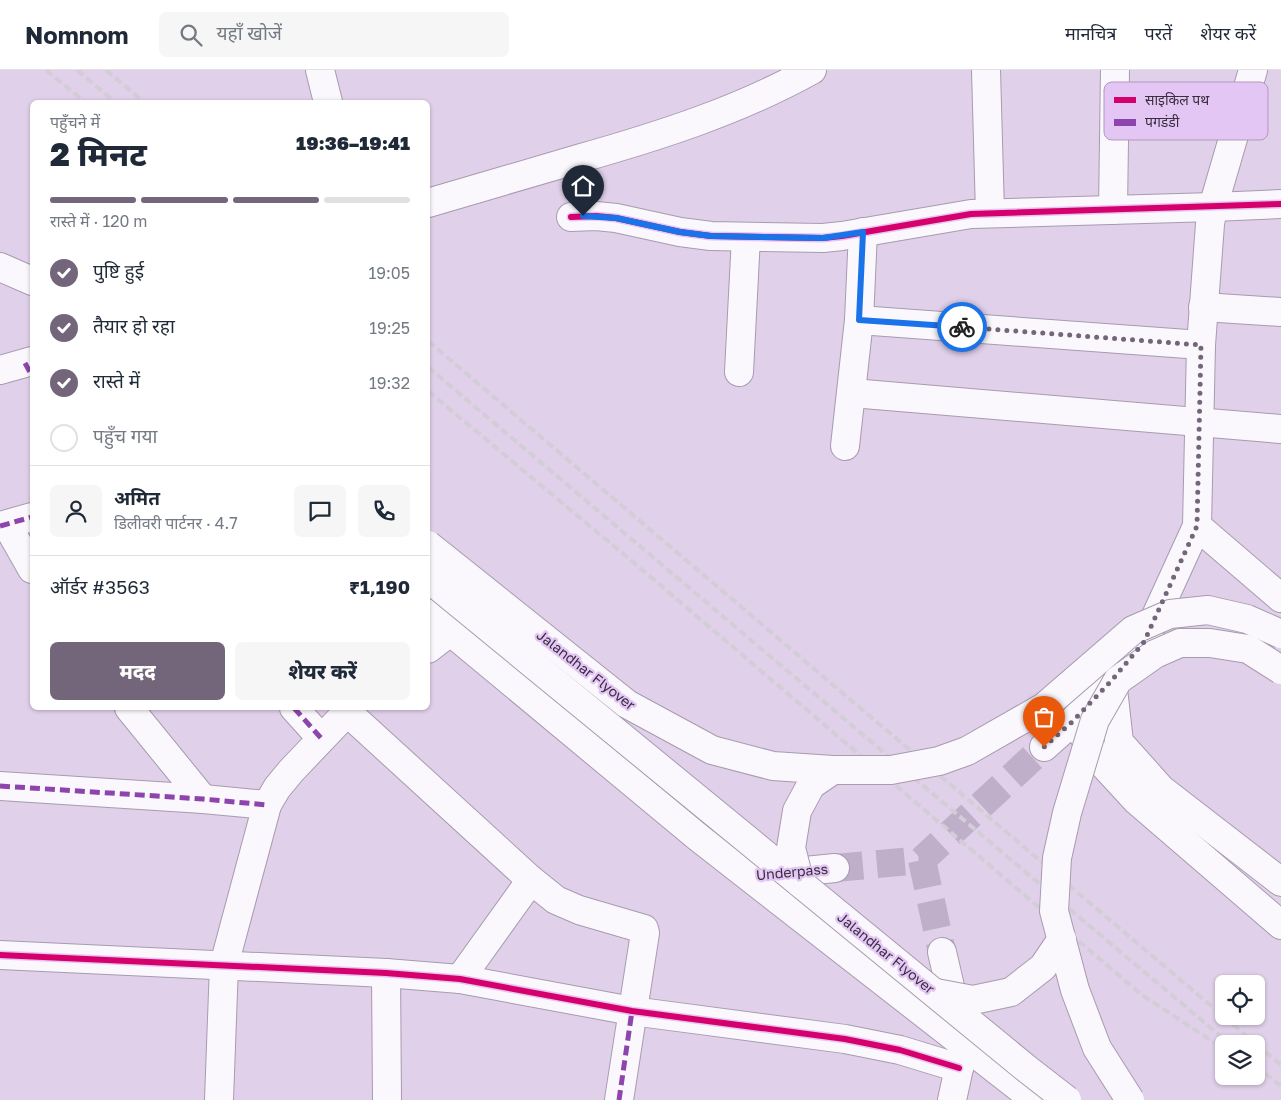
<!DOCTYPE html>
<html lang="hi">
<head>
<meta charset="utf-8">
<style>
  body { margin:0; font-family:"Golos Text","Noto Sans Devanagari",sans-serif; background:#f6f6f7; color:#1f2937; height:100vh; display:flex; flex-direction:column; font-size:19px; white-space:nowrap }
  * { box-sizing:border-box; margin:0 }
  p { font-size:16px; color:#747a83 }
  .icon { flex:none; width:28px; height:28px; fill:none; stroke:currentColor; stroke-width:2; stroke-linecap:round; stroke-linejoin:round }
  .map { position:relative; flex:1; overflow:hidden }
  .details { position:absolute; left:30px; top:30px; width:400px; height:610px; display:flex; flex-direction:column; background:#fff; border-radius:8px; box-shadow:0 1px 4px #0004 }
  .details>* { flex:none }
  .fabs { position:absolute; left:1215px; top:905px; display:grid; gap:10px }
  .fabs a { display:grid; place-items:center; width:50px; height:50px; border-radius:8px; background:#fff; box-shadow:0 1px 4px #0004; font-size:25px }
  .pin { position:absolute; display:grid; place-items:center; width:42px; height:42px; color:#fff; margin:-51px -21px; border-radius:50% 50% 50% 0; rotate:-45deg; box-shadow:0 0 5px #0007 }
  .pin .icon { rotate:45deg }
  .courier { position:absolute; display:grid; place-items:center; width:50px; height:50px; margin:-25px; border:4px solid #1a73e8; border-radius:50%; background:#fff; color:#222; box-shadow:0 1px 6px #0007 }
  .summary em { font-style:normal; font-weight:800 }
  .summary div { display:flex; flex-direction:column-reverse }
  .summary { display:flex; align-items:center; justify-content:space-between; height:85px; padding:0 20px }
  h1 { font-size:32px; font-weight:800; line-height:38px }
  .bar { display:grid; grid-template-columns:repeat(4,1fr); gap:8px 5px; align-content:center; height:60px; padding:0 20px }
  .bar i { height:6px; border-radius:4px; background:#e0e1e3 }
  .bar .on { background:#73667b }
  .bar p { grid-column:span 4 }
  .line { display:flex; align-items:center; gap:12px; padding:0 20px; border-top:1px solid #e0e1e3 }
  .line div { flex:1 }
  .round { display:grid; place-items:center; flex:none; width:52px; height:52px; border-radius:8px; background:#f6f6f7 }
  ol { padding:0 20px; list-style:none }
  li { display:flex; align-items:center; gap:15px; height:55px }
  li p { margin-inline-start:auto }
  li .icon { padding:5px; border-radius:50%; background:#73667b; color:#fff; stroke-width:4 }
  li:last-child { color:#747a83 }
  li i { width:28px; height:28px; border:2px solid #e0e1e3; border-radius:50% }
  .primary-button { display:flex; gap:10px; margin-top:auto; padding:10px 20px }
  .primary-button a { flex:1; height:58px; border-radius:8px; background:#73667b; color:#fff; font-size:20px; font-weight:800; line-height:58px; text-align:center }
  .primary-button a+a { background:#f6f6f7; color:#1f2937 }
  header { display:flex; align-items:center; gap:30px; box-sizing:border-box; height:70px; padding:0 25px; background:#fff; border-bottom:1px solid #e0e1e3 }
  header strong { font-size:24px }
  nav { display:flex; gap:28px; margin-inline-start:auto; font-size:18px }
  .search { width:350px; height:45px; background:#f6f6f7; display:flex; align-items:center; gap:12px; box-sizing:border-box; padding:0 18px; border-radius:8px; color:#747a83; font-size:19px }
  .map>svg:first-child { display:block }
</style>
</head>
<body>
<header>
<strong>Nomnom</strong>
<div class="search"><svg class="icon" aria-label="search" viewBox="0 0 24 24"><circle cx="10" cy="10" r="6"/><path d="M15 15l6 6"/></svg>यहाँ खोजें</div>
<nav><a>मानचित्र</a><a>परतें</a><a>शेयर करें</a></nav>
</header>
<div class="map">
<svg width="1281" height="1030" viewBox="0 0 1281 1030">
  <rect width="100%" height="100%" fill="#e0d0ea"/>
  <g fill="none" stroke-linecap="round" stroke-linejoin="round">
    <g stroke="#bfafc8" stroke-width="28" stroke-dasharray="28 14" stroke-linecap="butt">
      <polyline points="922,790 942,882"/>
      <polyline points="835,798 922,790 1044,677"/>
    </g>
    <g stroke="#a79baf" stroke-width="30">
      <g id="street">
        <polyline points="320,0 328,32"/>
        <polyline points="986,0 990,143"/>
        <polyline points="1113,140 1115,0"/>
        <polyline points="571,147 596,146 616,148 680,162 711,166 823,168 842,166 971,144 1213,137"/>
        <polyline points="1203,237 1281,242"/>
        <polyline points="859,250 1201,275"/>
        <polyline points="0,300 32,291"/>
        <polyline points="739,302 746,167"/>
        <polyline points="852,323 1281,359"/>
        <polyline points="845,376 859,250 863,162"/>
        <polyline points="7,455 32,499"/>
        <polyline points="0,456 32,447"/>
        <polyline points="1197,456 1281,528"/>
        <polyline points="428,579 450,562"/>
        <polyline points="129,638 203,729"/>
        <polyline points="294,638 321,668"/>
        <polyline points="346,641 531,810 556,830 579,840 644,859 645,863 619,1030"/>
        <polyline points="0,716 203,729 267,735"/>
        <polyline points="0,885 386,903 460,909 632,941 845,969 900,980 959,998"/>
        <polyline points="386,903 387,1030"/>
        <polyline points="460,909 531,810"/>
        <polyline points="219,1030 224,895 267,735 277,718 291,701 351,638"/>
        <polyline points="952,1030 959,998 965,981"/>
      </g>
    </g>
    <g stroke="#a79baf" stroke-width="30">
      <g id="secondary">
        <path d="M428 133C478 118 528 104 578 89 659 66 738 41 812 0"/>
        <polyline points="1213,137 1281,134"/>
        <polyline points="0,197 32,211"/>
        <polyline points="428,543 699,768 1035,1030"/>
        <polyline points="1112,610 1119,672 1161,719 1281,812"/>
        <polyline points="1077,656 1102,693 1137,731 1281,855"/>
        <polyline points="1044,677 1073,651 1112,610 1144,572 1197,456 1201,275 1210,154 1213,137 1253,0"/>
        <polyline points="775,804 835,798"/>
        <polyline points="942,882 957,947"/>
      </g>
    </g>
    <use href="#street" stroke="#faf8fc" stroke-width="28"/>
    <use href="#secondary" stroke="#faf8fc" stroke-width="28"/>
    <g stroke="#d2cdd6" stroke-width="4" stroke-dasharray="8 4" stroke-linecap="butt">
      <polyline points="46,0 85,32"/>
      <polyline points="77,0 115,32"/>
      <polyline points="106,0 144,32"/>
      <polyline points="428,271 1256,974"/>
      <polyline points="428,297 978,762 1230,974"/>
      <polyline points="428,321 633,492 1142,925 1224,979"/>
      <polyline points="1256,974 1281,995"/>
      <polyline points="1256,996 1281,1016"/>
    </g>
    <g stroke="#a79baf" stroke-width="30" stroke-linecap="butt">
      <g id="secondary-bridge">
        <polyline points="428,475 627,634 712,680 773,696 833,700 891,700 939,691 967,681 1044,637 1133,560 1170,544 1208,540 1247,549 1281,564"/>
        <polyline points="428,508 1027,999 1067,1030"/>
        <polyline points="800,813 791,778 797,741 811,715 833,700"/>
        <polyline points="936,923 973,930 1011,922 1043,897 1062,869"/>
        <polyline points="1130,1030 1097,978 1075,920 1054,841 1057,788 1067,743 1095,650 1118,610 1155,584 1180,573 1210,573 1248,579 1281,600"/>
      </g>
    </g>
    <use href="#secondary-bridge" stroke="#faf8fc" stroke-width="28"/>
    <g stroke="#8e44ad" stroke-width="5" stroke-dasharray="10 5" stroke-linecap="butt">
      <polyline points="25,293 32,306"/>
      <polyline points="0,456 32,447"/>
      <polyline points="294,638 321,668"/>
      <polyline points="0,716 203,729 267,735"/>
      <polyline points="619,1030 632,941"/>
    </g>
    <g stroke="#e4c6f4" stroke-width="9">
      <g id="cycleway">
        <polyline points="571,147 596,146 616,148 680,162 711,166 823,168 842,166 971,144 1281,134"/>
        <polyline points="0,885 386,903 460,909 632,941 845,969 900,980 959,998"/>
      </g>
    </g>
    <use href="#cycleway" stroke="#d6006c" stroke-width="6"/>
  </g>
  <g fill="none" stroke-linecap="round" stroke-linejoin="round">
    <polyline stroke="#73667b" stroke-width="5" stroke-dasharray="0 9" points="962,257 1201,275 1197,456 1144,572 1112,610 1073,651 1044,677"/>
    <polyline stroke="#1a73e8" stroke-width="6" points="583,146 616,148 680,162 711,166 823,168 863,162 859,250 962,257"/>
  </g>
  <g text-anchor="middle" stroke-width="4.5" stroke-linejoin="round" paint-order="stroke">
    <g font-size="14" fill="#392d3f" stroke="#e4c6f4">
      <text transform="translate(586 600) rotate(38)" y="5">Jalandhar Flyover</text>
      <text transform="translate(792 802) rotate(-5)" y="5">Underpass</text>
      <text transform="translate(886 883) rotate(39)" y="5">Jalandhar Flyover</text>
    </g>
  </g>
  <rect x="1104" y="12" width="164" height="58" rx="8" fill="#e4c6f4" stroke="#b198be" stroke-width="1"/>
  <rect x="1114" y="27" width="22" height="6" fill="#d6006c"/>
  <rect x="1114" y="49" width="22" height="7" fill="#8e44ad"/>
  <g font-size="14" fill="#392d3f">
    <text x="1145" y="35">साइकिल पथ</text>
    <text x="1145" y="57">पगडंडी</text>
  </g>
</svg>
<div class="fabs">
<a><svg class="icon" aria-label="locate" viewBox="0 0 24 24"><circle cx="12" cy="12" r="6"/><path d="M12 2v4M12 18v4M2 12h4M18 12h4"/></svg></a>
<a><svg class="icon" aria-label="layers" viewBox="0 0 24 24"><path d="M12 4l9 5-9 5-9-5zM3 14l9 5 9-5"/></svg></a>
</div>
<div class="pin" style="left:1044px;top:677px;background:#ea580c"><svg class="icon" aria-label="bag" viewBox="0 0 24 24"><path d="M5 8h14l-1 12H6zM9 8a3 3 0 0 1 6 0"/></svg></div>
<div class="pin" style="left:583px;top:146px;background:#1f2937"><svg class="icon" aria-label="home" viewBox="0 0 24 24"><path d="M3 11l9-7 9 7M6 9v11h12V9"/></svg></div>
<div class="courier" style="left:962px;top:257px"><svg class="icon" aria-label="bike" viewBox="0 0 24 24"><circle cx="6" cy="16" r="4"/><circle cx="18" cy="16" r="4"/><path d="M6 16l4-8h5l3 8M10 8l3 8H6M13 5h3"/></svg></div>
<section class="details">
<div class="summary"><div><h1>2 मिनट</h1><p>पहुँचने में</p></div><em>19:36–19:41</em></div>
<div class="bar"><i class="on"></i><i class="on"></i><i class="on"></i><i></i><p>रास्ते में · 120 m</p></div>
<ol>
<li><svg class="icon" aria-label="check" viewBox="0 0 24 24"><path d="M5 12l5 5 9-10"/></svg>पुष्टि हुई<p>19:05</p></li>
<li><svg class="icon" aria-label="check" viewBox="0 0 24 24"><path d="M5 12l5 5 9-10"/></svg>तैयार हो रहा<p>19:25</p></li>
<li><svg class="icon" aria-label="check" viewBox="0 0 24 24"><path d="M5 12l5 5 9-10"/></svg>रास्ते में<p>19:32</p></li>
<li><i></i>पहुँच गया</li>
</ol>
<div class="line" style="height:90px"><a class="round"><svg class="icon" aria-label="person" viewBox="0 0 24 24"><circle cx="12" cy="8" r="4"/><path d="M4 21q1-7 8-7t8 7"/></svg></a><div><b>अमित</b><p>डिलीवरी पार्टनर · 4.7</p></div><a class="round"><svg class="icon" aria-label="chat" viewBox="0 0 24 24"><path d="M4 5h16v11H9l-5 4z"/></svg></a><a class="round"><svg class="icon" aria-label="phone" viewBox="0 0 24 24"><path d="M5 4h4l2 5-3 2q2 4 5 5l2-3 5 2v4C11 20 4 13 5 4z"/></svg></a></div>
<div class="line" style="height:65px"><div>ऑर्डर #3563</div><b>₹1,190</b></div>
<div class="primary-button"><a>मदद</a><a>शेयर करें</a></div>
</section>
</div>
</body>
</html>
